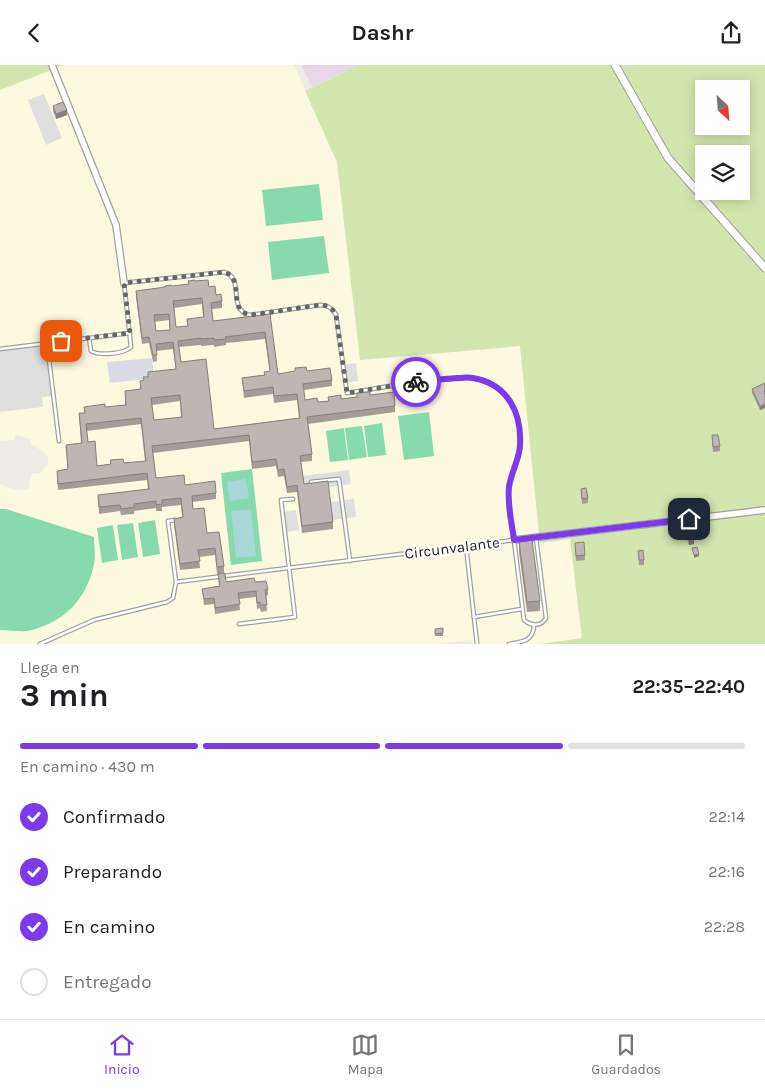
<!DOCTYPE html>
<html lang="es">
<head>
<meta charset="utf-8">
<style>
  body { margin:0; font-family:Karla,sans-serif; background:#f6f6f6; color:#202124; height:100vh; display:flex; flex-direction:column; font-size:19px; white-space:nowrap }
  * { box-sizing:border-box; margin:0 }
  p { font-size:16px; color:#757577 }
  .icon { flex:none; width:28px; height:28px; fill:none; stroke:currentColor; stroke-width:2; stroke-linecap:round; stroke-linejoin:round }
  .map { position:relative; height:579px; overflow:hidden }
  .side { display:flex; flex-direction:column; background:#fff; flex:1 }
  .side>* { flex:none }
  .needle { width:32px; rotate:154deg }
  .fabs { position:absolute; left:695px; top:15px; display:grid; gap:10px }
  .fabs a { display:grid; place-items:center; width:55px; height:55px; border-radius:0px; background:#fff; box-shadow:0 2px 12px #0003; font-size:25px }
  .pin { position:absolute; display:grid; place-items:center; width:42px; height:42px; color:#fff; margin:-21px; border-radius:10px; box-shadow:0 2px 8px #0006 }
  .courier { position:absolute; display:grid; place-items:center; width:50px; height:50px; margin:-25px; border:4px solid #7c3aed; border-radius:50%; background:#fff; color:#222; box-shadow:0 1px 6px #0007 }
  .overview em { font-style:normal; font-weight:700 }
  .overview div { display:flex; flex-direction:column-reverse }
  .overview { display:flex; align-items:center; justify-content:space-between; height:85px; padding:0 20px }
  h1 { font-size:32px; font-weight:700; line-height:38px }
  .bar { display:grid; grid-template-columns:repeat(4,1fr); gap:8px 5px; align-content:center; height:60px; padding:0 20px }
  .bar i { height:6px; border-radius:4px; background:#e0e0e0 }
  .bar .active { background:#7c3aed }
  .bar p { grid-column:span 4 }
  ol { padding:0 20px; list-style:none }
  li { display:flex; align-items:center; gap:15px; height:55px }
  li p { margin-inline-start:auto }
  li .icon { padding:5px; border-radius:50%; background:#7c3aed; color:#fff; stroke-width:4 }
  li:last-child { color:#757577 }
  li i { width:28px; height:28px; border:2px solid #e0e0e0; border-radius:50% }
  header { display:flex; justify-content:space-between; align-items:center; height:65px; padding:0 20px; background:#fff; font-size:22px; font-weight:700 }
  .tabs { display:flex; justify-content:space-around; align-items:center; height:70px; border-top:1px solid #e0e0e0; background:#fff; font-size:14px; color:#757577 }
  .tabs a { display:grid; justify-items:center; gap:2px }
  .tabs .active { color:#7c3aed }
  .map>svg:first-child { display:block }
</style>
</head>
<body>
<header><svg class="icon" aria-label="back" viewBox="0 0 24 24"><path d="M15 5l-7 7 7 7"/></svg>Dashr<svg class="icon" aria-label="share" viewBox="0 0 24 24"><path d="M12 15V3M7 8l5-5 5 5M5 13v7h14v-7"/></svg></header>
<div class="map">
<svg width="765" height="579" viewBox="0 0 765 579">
  <rect width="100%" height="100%" fill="#efeae5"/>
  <polygon fill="#e8d8e7" points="301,0 359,0 312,22"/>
  <polygon fill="#fdf9e0" points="62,0 294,0 337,97 360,295 520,281 540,477 570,474 582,574 540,579 472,579 471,575 437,579 0,579 0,419 6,422 20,425 29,423 31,409 40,408 48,399 48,392 44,387 31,379 31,374 16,370 14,375 0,376 0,25"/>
  <g fill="#d3e6ae" fill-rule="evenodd">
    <polygon points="0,0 64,0 0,25"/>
    <path d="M359 0H765V579H540L582 573 570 474 540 478 520 281 360 295 337 97 305 26ZM704 24H741V61H704ZM704 89H741V126H704Z"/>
  </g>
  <g fill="#87daad">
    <polygon points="319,119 323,155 266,161 262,125"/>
    <polygon points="324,171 329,208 272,215 268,177"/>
    <polygon points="429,347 434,391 404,395 398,351"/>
    <polygon points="382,358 386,390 368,392 364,361"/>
    <polygon points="362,361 367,392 349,395 345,363"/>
    <polygon points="344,363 348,395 330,397 326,366"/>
    <polygon points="252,404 262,496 231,500 221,408"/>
    <path d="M0 444H6L94 472C94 481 96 491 94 499 87 534 63 559 27 566 19 567 9 565 0 565Z"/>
    <polygon points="155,455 160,489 143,492 138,458"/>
    <polygon points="133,458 138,492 122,495 117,460"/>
    <polygon points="113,460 118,495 102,498 97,463"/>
  </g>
  <g fill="#dfdfdf">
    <polygon points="44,29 62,73 46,80 28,35"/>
    <polygon points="47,278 54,331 42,332 43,342 0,347 0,284"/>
    <polygon points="356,298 358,316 345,318 343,300"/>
    <polygon points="349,405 351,419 304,426 302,411"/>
    <polygon points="354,434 356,452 332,455 330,437"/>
    <polygon points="296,445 299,465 285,467 283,447"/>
  </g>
  <polygon fill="#dadbe5" points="152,293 154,313 110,318 107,297"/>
  <g fill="#a8d7da">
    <polygon points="246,414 249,433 230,436 227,417"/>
    <polygon points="251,444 256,491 236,493 231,446"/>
  </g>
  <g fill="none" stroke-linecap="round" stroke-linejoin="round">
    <g stroke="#a0a0a0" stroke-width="5">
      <g id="service">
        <polyline points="47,278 59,376"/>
        <polyline points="0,284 130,268"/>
        <polyline points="311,417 339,414 350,496"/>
        <polyline points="175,455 168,456 176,517"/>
        <path d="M514 475 524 555C531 561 541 562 546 553L536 473"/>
        <polyline points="466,481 477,579"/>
        <polyline points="474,552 522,544"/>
        <polyline points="239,559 295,552 281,435 293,434"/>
        <path d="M40 579 94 555 167 537 173 533 176 517 514 475C511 458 507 440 509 422 510 409 518 396 520 382 523 350 506 316 471 313 464 312 456 313 448 314 414 316 380 323 347 328L336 250C333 243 327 240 320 240L250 250C226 245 246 213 224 207L124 218 131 282C124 289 99 291 91 286L89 273"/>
        <path d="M509 579C522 577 534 576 534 560"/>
      </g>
    </g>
    <g stroke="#a0a0a0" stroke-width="8">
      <g id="minor">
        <polyline points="52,0 116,160 124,218"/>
        <polyline points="514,475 765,445"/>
      </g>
    </g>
    <g stroke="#a0a0a0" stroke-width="9">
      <polyline id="tertiary" points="615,0 668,93 765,203"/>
    </g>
    <use href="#service" stroke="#fff" stroke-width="2.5"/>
    <use href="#minor" stroke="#fff" stroke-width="5.5"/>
    <use href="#tertiary" stroke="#fff" stroke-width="7"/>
  </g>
  <g fill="#a49c99" fill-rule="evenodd">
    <polygon points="53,41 67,50 56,54 53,46"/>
    <path d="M188 216H195L209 222 222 236V243L212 244 213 256 270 249 278 309 307 306 332 315V321L304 325 305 335 318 337 328 336V332L341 334 357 332V328L370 330 395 341V347L308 359 312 389V396L301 397 304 419 333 457V464L302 468 297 427 287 428 284 411 278 412 276 401 252 404 249 376 153 388 156 413 216 428V434L192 437 193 444 207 468 224 501V508L217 509 215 490 199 492 200 503 180 505 174 460V454L182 452 181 440 162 442V446H156V443L134 446V449L121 450 120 446 99 449 98 430 148 424 147 415 58 425 57 412V406L68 404 66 380 81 378 79 348H84V342H105L125 340V326L140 324V316H143L148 312V307L176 304 173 284 156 286 157 296 153 297 149 278 142 279 136 232V226L188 220ZM202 239 203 252 187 254V261L176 262 174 243ZM169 255 170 265 156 266 154 257ZM265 274 270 306 264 310 242 313 244 333 273 329 274 338 297 335 299 353 214 364 181 297 179 282 201 280V281L214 280V282L226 280V278ZM180 336 181 352 154 355 152 340ZM141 359 145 396 124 398 110 395V400L97 401 88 377 87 366Z"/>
    <polygon points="765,318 765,343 760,345 752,328 752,324"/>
    <polygon points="712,370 720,381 720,386 713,387"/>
    <polygon points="581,424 588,433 588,438 582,439"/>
    <polygon points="686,466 694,479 689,480 686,471"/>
    <polygon points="519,477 540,536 540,546 527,547 519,487"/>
    <polygon points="575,478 585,490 585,495 576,496"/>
    <polygon points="638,486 644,495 644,500 639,500"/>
    <polygon points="218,509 226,517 255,517 268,524 268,530 266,531 267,546 261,547 260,543 257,544 256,532 239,534 240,545 215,549 214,539 204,540 202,524 219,521"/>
    <polygon points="443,563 443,571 435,571 435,564"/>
  </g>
  <g fill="#867f7d">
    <polygon points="67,45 67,50 56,54 56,49"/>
    <polygon points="765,339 765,343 760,345 760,341"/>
    <polygon points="694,474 694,479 689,480 689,475"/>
    <polygon points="699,489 699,491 694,493 694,490"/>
  </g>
  <g fill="#bfb5b2" stroke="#867f7d" fill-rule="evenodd">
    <polygon points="63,37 67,45 56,49 53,41"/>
    <path d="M195 215V216L208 215 209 222 215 221 216 230 221 229 222 236 211 238 213 256 270 249 278 309 295 306V303L306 302 307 306 330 303 332 315 303 319 305 335 317 333 318 337 329 336 328 332 341 330V334L357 332V328L370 327V330L394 327 395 341 307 352 312 389 300 391 304 419 328 416 333 457 302 461 297 420 287 422 284 404 278 405 276 394 252 397 249 370 152 381 156 413 184 410 185 420 215 416 216 428 192 431 193 444 204 443 207 468 219 467 224 501 217 502 215 483 198 485 200 496 180 499 174 454 183 452 181 433 162 435V439L156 440V436L134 439V442L121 444 120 440 99 442 98 430 149 424 147 408 58 419 57 406 68 404 66 380 82 378 79 348H85L84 342 105 339V342L126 340 125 326 141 324 140 316 144 315 143 312H148V307L176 304 173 277 156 279 157 290H153L149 272 142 273 136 226 165 222V221L171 220 172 221 189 219 188 216ZM202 233 204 252 187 254 188 261 176 262 173 236ZM169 249 170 265 156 266 154 250ZM265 267 270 306 264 307 265 310 242 313 244 326 273 322 274 331 297 329 300 353 214 364 206 294 181 297 178 276 201 273V274L214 273V275L226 274 225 272ZM180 330 182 352 154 355 151 333ZM141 353 146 396 124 398 123 394 110 395 111 399 97 401 95 376 88 377 86 359Z"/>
    <polygon points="765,318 765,326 764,327 765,330 765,339 760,341 752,324"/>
    <polygon points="712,370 718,370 720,381 713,382"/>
    <polygon points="586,423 588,433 582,434 581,424"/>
    <polygon points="692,464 694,474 689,475 686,466"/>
    <polygon points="532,475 540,536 527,537 519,477"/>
    <polygon points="584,477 585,490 576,491 575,478"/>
    <polygon points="697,482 699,489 694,490 692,483"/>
    <polygon points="643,485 644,495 639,495 638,486"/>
    <polygon points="225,508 226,517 254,513 255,517 266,516 268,524 265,525 267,540 261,540 260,537 257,538 256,526 238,528 240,539 215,543 214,533 204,534 202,524 220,521 218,509"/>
    <polygon points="443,563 443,568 435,569 435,564"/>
  </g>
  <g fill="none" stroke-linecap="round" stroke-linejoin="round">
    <path stroke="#686664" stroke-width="5" stroke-dasharray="0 9" d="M61 276 130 268 124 218 224 207C246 213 226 245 250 250L320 240C327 240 333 243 336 250L347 328 416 317"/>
    <path stroke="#7c3aed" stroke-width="6" d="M416 317C430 315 444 314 458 313 463 313 468 312 473 313 508 319 522 348 520 381 519 395 511 408 509 422 507 439 512 458 514 475L689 454"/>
  </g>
  <g text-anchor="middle" stroke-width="4" stroke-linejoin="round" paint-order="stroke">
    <g font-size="15" fill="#1f1f1f" stroke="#fff">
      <text transform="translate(452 483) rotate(-7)" y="5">Circunvalante</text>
    </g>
  </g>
</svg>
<div class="fabs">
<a><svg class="needle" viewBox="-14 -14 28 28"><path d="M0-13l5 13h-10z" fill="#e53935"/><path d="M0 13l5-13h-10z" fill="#757577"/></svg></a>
<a><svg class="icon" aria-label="layers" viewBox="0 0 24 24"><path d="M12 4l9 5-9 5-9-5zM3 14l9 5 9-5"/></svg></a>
</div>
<div class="pin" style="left:61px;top:276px;background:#ea580c"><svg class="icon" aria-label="bag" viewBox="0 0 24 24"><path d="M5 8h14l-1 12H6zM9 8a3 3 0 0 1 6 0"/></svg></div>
<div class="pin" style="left:689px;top:454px;background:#1f2937"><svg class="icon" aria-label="home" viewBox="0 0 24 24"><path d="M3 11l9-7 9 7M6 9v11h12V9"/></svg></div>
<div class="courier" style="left:416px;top:317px"><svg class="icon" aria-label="bike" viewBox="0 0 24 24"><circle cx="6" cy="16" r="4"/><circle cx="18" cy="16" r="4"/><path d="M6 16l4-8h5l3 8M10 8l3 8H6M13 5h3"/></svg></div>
</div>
<section class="side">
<div class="overview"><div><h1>3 min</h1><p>Llega en</p></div><em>22:35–22:40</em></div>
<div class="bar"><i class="active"></i><i class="active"></i><i class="active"></i><i></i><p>En camino · 430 m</p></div>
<ol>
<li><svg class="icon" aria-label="check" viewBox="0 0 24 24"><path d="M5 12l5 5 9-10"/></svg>Confirmado<p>22:14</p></li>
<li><svg class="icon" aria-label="check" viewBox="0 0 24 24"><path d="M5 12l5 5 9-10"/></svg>Preparando<p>22:16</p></li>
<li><svg class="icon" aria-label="check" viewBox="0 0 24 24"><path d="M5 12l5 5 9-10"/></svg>En camino<p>22:28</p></li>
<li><i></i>Entregado</li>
</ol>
</section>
<nav class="tabs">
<a class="active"><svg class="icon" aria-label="home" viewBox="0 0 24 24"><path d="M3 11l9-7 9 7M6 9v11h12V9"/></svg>Inicio</a>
<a><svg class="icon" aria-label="map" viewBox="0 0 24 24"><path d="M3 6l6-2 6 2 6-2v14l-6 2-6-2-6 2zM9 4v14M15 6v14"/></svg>Mapa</a>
<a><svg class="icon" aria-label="saved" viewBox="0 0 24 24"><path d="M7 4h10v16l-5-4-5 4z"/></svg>Guardados</a>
</nav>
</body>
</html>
